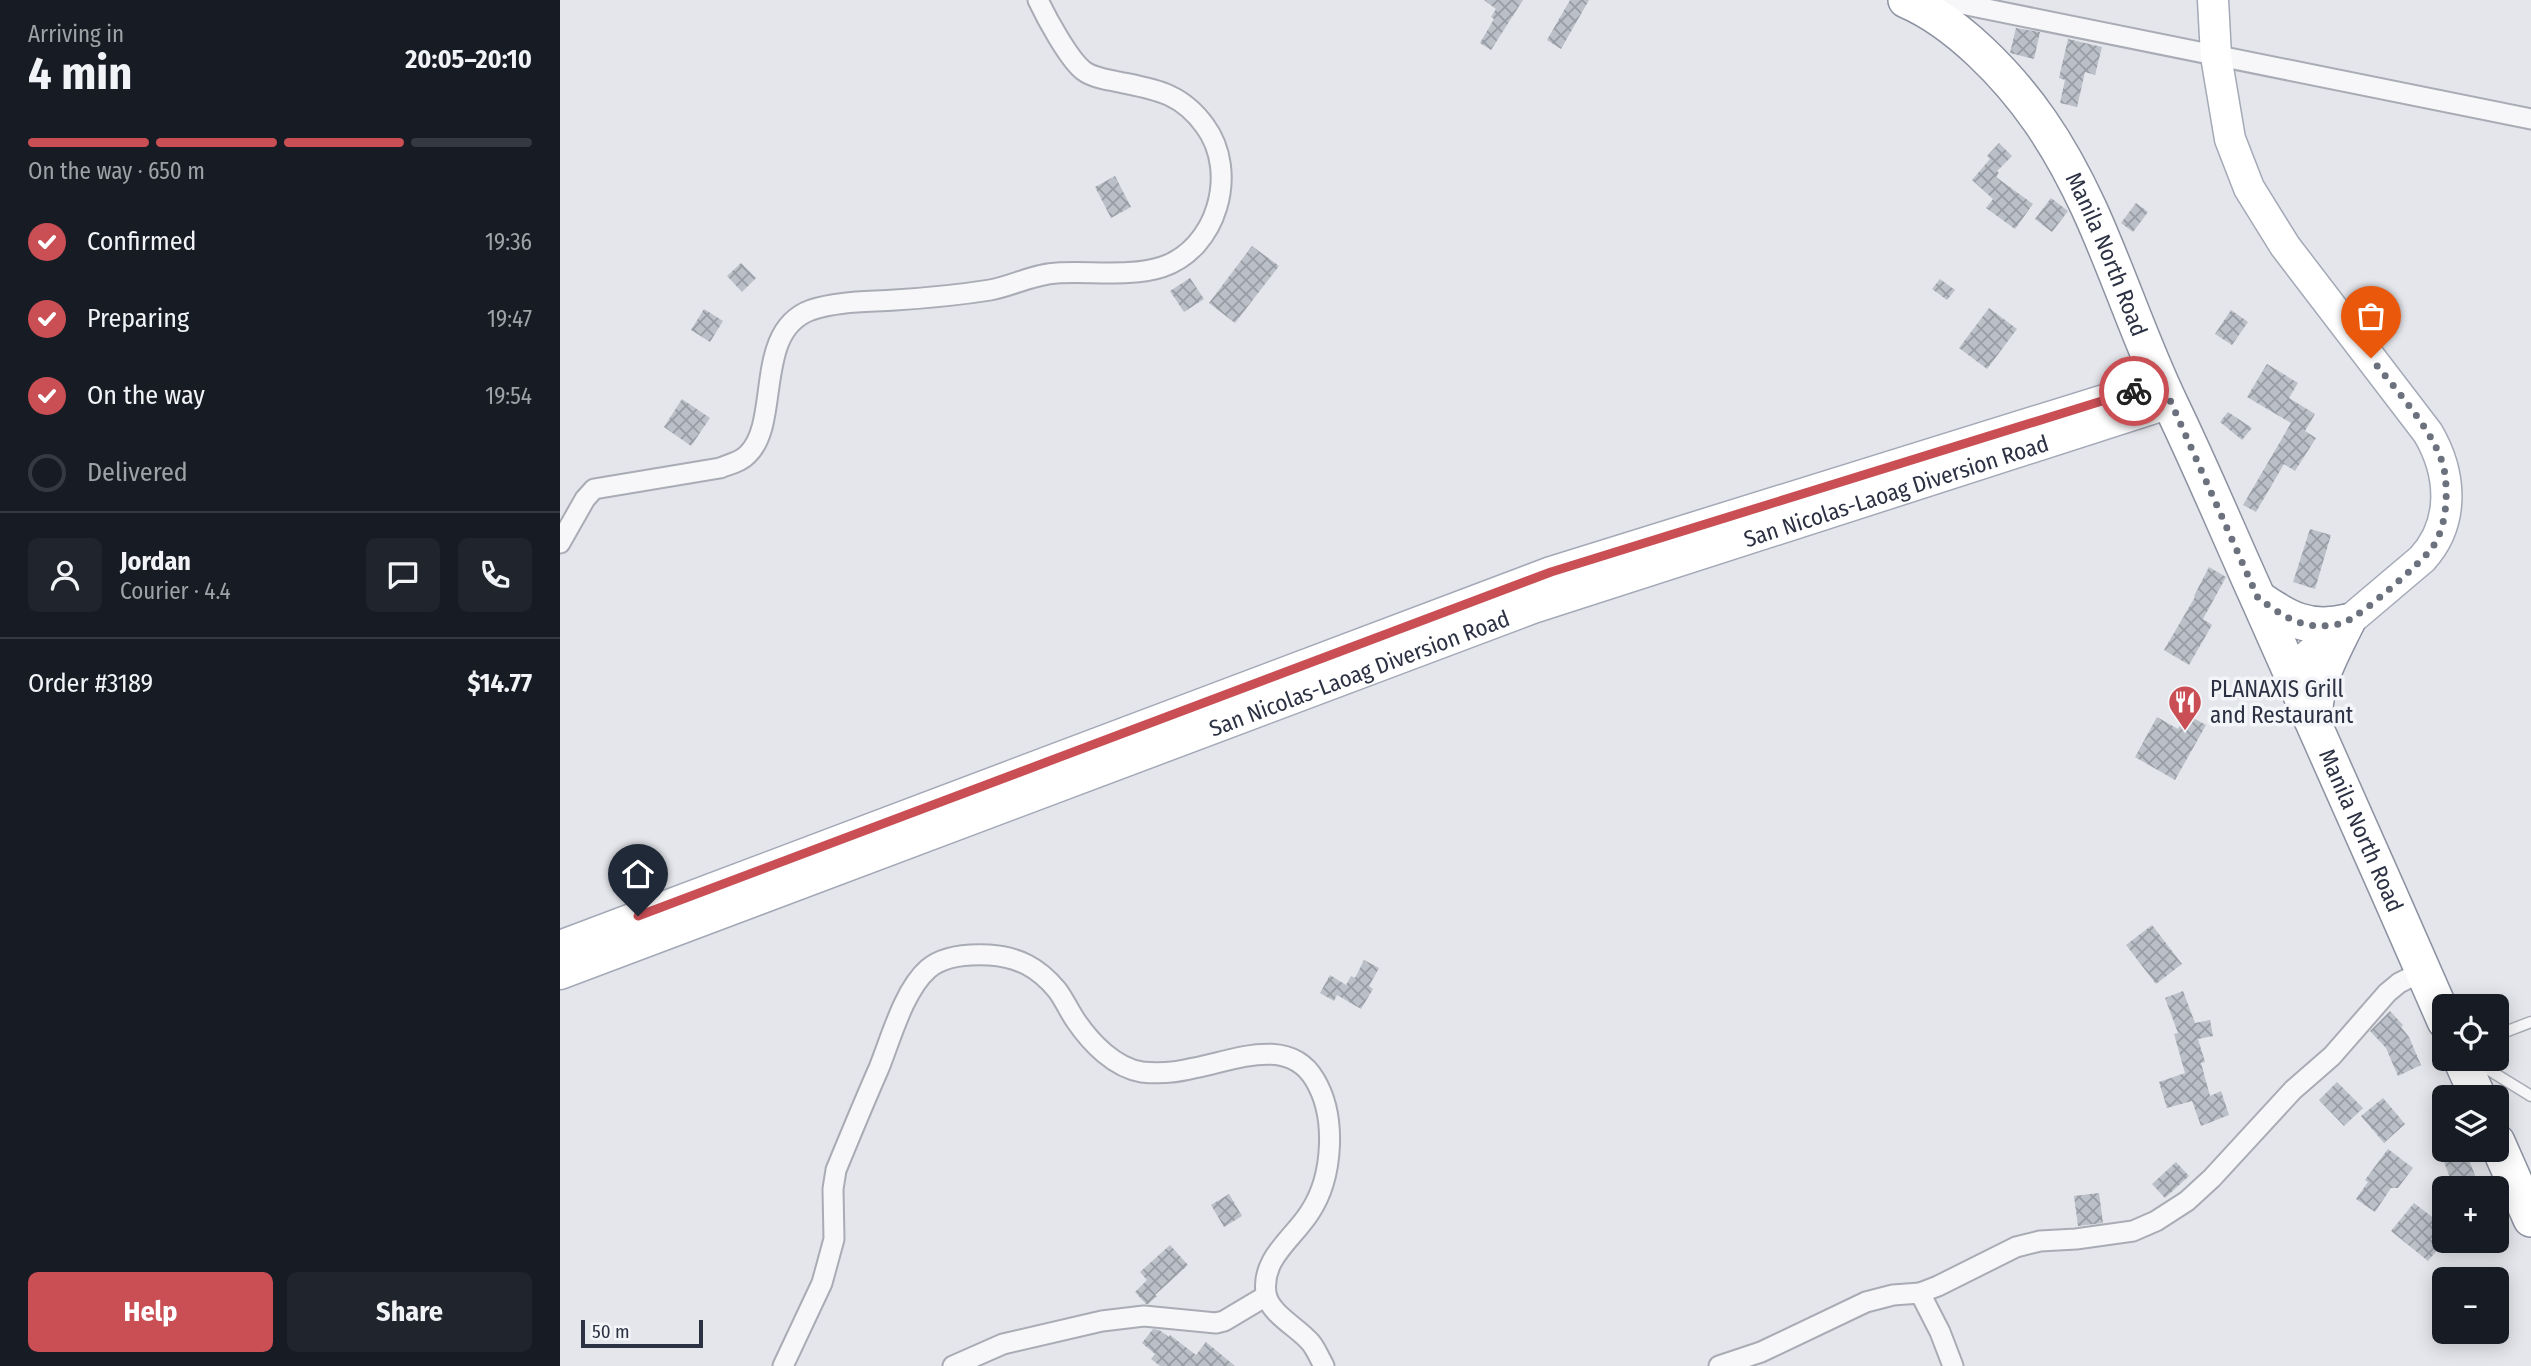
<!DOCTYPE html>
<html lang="en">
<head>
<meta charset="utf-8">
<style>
  body { margin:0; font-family:"Fira Sans Condensed",sans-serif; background:#20242c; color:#f1f3f6; height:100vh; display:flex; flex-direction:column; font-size:26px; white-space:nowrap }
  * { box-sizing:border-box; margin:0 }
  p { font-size:23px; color:#9ea1a6 }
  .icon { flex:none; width:38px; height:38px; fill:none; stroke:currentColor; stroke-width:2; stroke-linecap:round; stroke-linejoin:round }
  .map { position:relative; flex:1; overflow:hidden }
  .details { display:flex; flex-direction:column; background:#171b24; width:560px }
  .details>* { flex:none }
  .fabs { position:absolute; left:1872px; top:994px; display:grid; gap:14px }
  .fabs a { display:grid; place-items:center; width:77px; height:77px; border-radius:10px; background:#171b24; box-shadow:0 4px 18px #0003; font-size:35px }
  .scale { position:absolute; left:21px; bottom:18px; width:122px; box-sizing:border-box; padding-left:7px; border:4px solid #2c3243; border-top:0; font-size:19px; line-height:24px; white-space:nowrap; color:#2c3243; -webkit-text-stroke:5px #f4f5f8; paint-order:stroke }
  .pin { position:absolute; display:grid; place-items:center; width:60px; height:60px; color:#fff; margin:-72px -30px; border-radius:50% 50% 50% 0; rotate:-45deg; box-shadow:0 0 7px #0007 }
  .pin .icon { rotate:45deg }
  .courier { position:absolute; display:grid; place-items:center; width:70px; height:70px; margin:-35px; border:5px solid #ca4f55; border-radius:50%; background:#fff; color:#222; box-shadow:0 2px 9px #0007 }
  .summary em { font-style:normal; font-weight:700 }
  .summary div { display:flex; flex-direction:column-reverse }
  .summary { display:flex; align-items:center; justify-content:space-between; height:119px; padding:0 28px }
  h1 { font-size:46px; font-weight:700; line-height:52px }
  .bar { display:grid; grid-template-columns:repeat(4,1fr); gap:10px 7px; align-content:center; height:84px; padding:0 28px }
  .bar i { height:9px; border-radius:5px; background:#363941 }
  .bar .active { background:#ca4f55 }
  .bar p { grid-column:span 4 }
  .line { display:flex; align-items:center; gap:18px; padding:0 28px; border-top:2px solid #363941 }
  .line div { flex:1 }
  .round { display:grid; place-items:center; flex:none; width:74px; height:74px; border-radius:10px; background:#20242c }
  ol { padding:0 28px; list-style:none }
  li { display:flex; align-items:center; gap:21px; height:77px }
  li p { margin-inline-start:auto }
  li .icon { padding:7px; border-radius:50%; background:#ca4f55; color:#fff; stroke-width:4 }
  li:last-child { color:#9ea1a6 }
  li i { width:38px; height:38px; border:4px solid #363941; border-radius:50% }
  .action { display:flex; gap:14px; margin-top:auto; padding:14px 28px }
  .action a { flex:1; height:80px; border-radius:10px; background:#ca4f55; color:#fff; font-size:28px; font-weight:700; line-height:80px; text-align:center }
  .action a+a { background:#20242c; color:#f1f3f6 }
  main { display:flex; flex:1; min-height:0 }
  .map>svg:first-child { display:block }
</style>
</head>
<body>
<main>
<section class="details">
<div class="summary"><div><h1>4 min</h1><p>Arriving in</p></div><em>20:05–20:10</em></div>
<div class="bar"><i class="active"></i><i class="active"></i><i class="active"></i><i></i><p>On the way · 650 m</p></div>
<ol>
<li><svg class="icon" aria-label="check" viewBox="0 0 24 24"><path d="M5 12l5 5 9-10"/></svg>Confirmed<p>19:36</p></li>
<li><svg class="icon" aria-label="check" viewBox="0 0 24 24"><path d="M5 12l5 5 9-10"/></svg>Preparing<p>19:47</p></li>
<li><svg class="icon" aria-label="check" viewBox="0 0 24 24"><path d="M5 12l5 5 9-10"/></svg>On the way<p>19:54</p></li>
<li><i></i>Delivered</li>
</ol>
<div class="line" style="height:126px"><a class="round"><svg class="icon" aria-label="person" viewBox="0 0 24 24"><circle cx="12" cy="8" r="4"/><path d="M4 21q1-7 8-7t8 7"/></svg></a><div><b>Jordan</b><p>Courier · 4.4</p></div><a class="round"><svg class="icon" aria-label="chat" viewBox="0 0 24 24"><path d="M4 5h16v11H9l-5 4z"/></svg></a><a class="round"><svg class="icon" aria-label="phone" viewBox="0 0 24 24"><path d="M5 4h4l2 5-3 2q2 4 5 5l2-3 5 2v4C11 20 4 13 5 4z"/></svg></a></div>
<div class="line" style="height:91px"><div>Order #3189</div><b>$14.77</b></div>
<div class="action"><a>Help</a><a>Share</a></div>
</section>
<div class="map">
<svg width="1971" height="1366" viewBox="0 0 1971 1366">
  <defs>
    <pattern id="building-cross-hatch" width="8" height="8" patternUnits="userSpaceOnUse" patternTransform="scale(1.75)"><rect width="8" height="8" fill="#bbbfc8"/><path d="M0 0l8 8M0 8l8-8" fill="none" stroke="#989ca4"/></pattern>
  </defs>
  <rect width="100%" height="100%" fill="#e4e6eb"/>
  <g fill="url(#building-cross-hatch)">
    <polygon points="924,0 963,0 931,50 920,43 934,19 931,17 936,9"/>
    <polygon points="1010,0 1029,0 1001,49 987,40"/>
    <polygon points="1456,28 1480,32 1474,59 1450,53"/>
    <polygon points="1508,39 1542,47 1535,75 1525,72 1517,107 1500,103 1505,80 1499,78"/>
    <polygon points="1439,143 1452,156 1437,171 1439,173 1436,177 1473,204 1455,229 1426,208 1433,199 1412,180 1430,159 1427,156"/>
    <polygon points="555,176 571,207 551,218 535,187"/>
    <polygon points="1491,198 1508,211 1492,232 1475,219"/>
    <polygon points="1576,203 1588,212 1573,232 1561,223"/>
    <polygon points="692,246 719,266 675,323 649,303"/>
    <polygon points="181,263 196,278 182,292 167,276"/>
    <polygon points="630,278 644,299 624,312 610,291"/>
    <polygon points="1380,279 1395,290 1387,300 1372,289"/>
    <polygon points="1429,308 1457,329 1427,369 1399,348"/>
    <polygon points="144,309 163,321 150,342 131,330"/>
    <polygon points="1671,310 1688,322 1672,345 1655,334"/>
    <polygon points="1707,364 1738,383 1729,398 1755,414 1745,431 1756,438 1735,471 1724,464 1696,512 1683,505 1731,423 1687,397"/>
    <polygon points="122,399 150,418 131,446 104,427"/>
    <polygon points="1668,412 1692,428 1682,440 1660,422"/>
    <polygon points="1750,529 1771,535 1755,589 1733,582"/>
    <polygon points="1649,567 1666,577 1643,619 1652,625 1629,665 1604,650 1635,597 1634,596"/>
    <polygon points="1626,714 1646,725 1615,780 1575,757 1597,717 1618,729"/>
    <polygon points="1592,925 1622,964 1596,984 1566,945"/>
    <polygon points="804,960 819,968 809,986 813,989 801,1009 777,995 774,1001 760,993 770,975 786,985 791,976 795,978"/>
    <polygon points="1623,991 1635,1023 1650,1020 1653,1036 1638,1039 1645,1062 1641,1063 1650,1096 1661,1091 1669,1115 1641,1126 1632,1101 1607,1108 1599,1082 1625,1073 1614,1034 1618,1033 1605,998"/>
    <polygon points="1830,1011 1843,1025 1841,1027 1849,1037 1861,1065 1838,1076 1826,1048 1810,1031"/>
    <polygon points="1777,1082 1803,1108 1784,1126 1759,1100"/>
    <polygon points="1823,1098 1845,1124 1824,1143 1801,1116"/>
    <polygon points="1828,1149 1853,1168 1838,1188 1831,1188 1815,1212 1796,1199 1808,1182 1805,1180"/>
    <polygon points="1891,1150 1905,1150 1920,1188 1894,1188 1881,1154"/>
    <polygon points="1616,1162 1629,1176 1605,1198 1592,1184"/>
    <polygon points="1539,1193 1543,1223 1518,1226 1514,1196"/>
    <polygon points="669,1194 682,1216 664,1227 651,1205"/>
    <polygon points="1854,1203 1885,1227 1885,1241 1868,1261 1831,1231"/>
    <polygon points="610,1245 628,1265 595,1295 597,1296 588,1304 586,1304 575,1292 587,1280 580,1272"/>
    <polygon points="593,1329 599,1330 609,1337 610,1335 636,1355 646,1342 675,1366 600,1366 591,1359 595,1354 582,1343"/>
  </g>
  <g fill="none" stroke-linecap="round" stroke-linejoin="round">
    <g stroke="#a9acb5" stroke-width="13">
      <g id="lane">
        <polyline points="1937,1035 1971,1022"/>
        <polyline points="1913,1067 1924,1067 1971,1096"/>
      </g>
    </g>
    <g stroke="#a9acb5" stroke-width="23">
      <g id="street">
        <polyline points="1366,8 1378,2 1387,1 1971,119"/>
        <path d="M0 543 25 499 34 489 160 468C169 464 181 462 188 454 221 422 193 331 251 310 278 301 308 302 335 300 367 298 399 295 430 290 453 286 473 274 497 273 529 271 572 277 602 267 657 249 679 172 645 126 620 91 592 89 554 81 544 79 532 77 524 71 509 60 486 17 478 0"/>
        <polyline points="1360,1293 1378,1286 1456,1247 1480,1241 1516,1239 1573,1231 1596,1221 1627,1201 1652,1178 1733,1090 1772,1056 1827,993 1839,983 1863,971"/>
        <path d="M223 1366 262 1283 274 1239 273 1189 276 1170C290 1136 304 1102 319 1068 331 1038 344 990 368 969 384 955 409 954 429 955 458 957 478 967 497 990 504 999 509 1011 516 1021 531 1043 555 1068 582 1072 599 1074 618 1072 634 1068 673 1061 729 1035 755 1080 777 1117 773 1177 750 1212 734 1238 701 1258 706 1293 709 1314 738 1327 751 1343 756 1349 760 1359 764 1366"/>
        <polyline points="393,1366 443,1344 542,1321 584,1316 656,1323 664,1321 706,1296"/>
        <polyline points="1159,1366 1201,1352 1306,1302 1333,1295 1360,1293 1380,1332 1393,1366"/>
      </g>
    </g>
    <g stroke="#a4a9b7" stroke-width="33">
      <g id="primary">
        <path d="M1653 0 1656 56 1670 139 1689 188 1725 246 1868 433C1892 474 1895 523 1862 559L1731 670"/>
        <polyline points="0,946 991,572 1602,382"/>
        <path id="s1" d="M0 974 973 608 1610 403"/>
      </g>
    </g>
    <g stroke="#8c92a1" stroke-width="38">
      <g id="highway">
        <path id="s2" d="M1346 0C1397 22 1448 75 1480 121 1540 207 1565 309 1610 403 1641 467 1668 532 1697 596 1760 737 1823 879 1885 1021"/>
        <path d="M1698 598C1728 619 1749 631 1787 622"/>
        <path d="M1754 723C1754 683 1770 657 1787 622"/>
        <polyline points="1901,1059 1918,1097"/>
        <polyline points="1937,1142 1971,1219"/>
      </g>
    </g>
    <use href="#lane" stroke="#f7f7f9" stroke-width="10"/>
    <use href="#street" stroke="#f7f7f9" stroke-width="19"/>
    <use href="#primary" stroke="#fff" stroke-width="30"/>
    <use href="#highway" stroke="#fff" stroke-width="35"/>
  </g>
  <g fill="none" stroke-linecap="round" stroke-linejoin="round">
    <path stroke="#6c717e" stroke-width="7" stroke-dasharray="0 12.6" d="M1574 391 1602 382 1698 598C1716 611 1736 626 1760 626 1768 626 1780 625 1787 621 1803 614 1862 562 1872 548 1886 528 1888 498 1885 475 1881 438 1834 388 1811 358"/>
    <polyline stroke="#ca4f55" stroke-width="9" points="78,916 991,572 1574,391"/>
  </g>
  <defs>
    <g id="restaurant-pin" transform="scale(1.75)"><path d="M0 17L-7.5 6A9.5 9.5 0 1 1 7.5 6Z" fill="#ca4f55" stroke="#f4f5f8"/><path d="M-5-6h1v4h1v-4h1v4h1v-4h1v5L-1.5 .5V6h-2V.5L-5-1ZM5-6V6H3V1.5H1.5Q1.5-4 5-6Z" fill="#fff"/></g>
  </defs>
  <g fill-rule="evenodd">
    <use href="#restaurant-pin" x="1625" y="702"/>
  </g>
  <g text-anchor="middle" stroke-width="7" stroke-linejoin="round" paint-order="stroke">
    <g font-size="23" fill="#2c3243" stroke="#f4f5f8">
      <text dy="8" stroke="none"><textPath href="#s2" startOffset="332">Manila North Road</textPath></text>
      <text dy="8" stroke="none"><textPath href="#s1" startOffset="1421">San Nicolas-Laoag Diversion Road</textPath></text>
      <text dy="8" stroke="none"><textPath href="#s1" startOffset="854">San Nicolas-Laoag Diversion Road</textPath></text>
      <text dy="8" stroke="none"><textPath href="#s2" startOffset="962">Manila North Road</textPath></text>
    </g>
    <g font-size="23" fill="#2c3243" stroke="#f4f5f8" text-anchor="start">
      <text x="1650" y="697">PLANAXIS Grill<tspan x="1650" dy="26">and Restaurant</tspan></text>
    </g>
  </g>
</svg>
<div class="fabs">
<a><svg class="icon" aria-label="locate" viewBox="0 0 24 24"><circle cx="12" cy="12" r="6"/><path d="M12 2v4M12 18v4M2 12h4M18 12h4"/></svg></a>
<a><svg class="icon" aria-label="layers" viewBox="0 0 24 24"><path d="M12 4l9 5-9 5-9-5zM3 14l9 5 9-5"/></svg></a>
<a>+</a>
<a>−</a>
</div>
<div class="scale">50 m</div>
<div class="pin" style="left:1811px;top:358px;background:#ea580c"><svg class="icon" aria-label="bag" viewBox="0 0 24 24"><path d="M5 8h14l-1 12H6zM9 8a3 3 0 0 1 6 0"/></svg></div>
<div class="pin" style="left:78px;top:916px;background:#1f2937"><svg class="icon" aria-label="home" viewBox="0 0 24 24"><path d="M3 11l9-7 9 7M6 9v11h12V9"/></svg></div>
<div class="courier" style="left:1574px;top:391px"><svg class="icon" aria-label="bike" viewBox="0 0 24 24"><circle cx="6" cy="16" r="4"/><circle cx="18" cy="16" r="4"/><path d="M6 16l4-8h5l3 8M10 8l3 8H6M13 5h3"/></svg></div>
</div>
</main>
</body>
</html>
